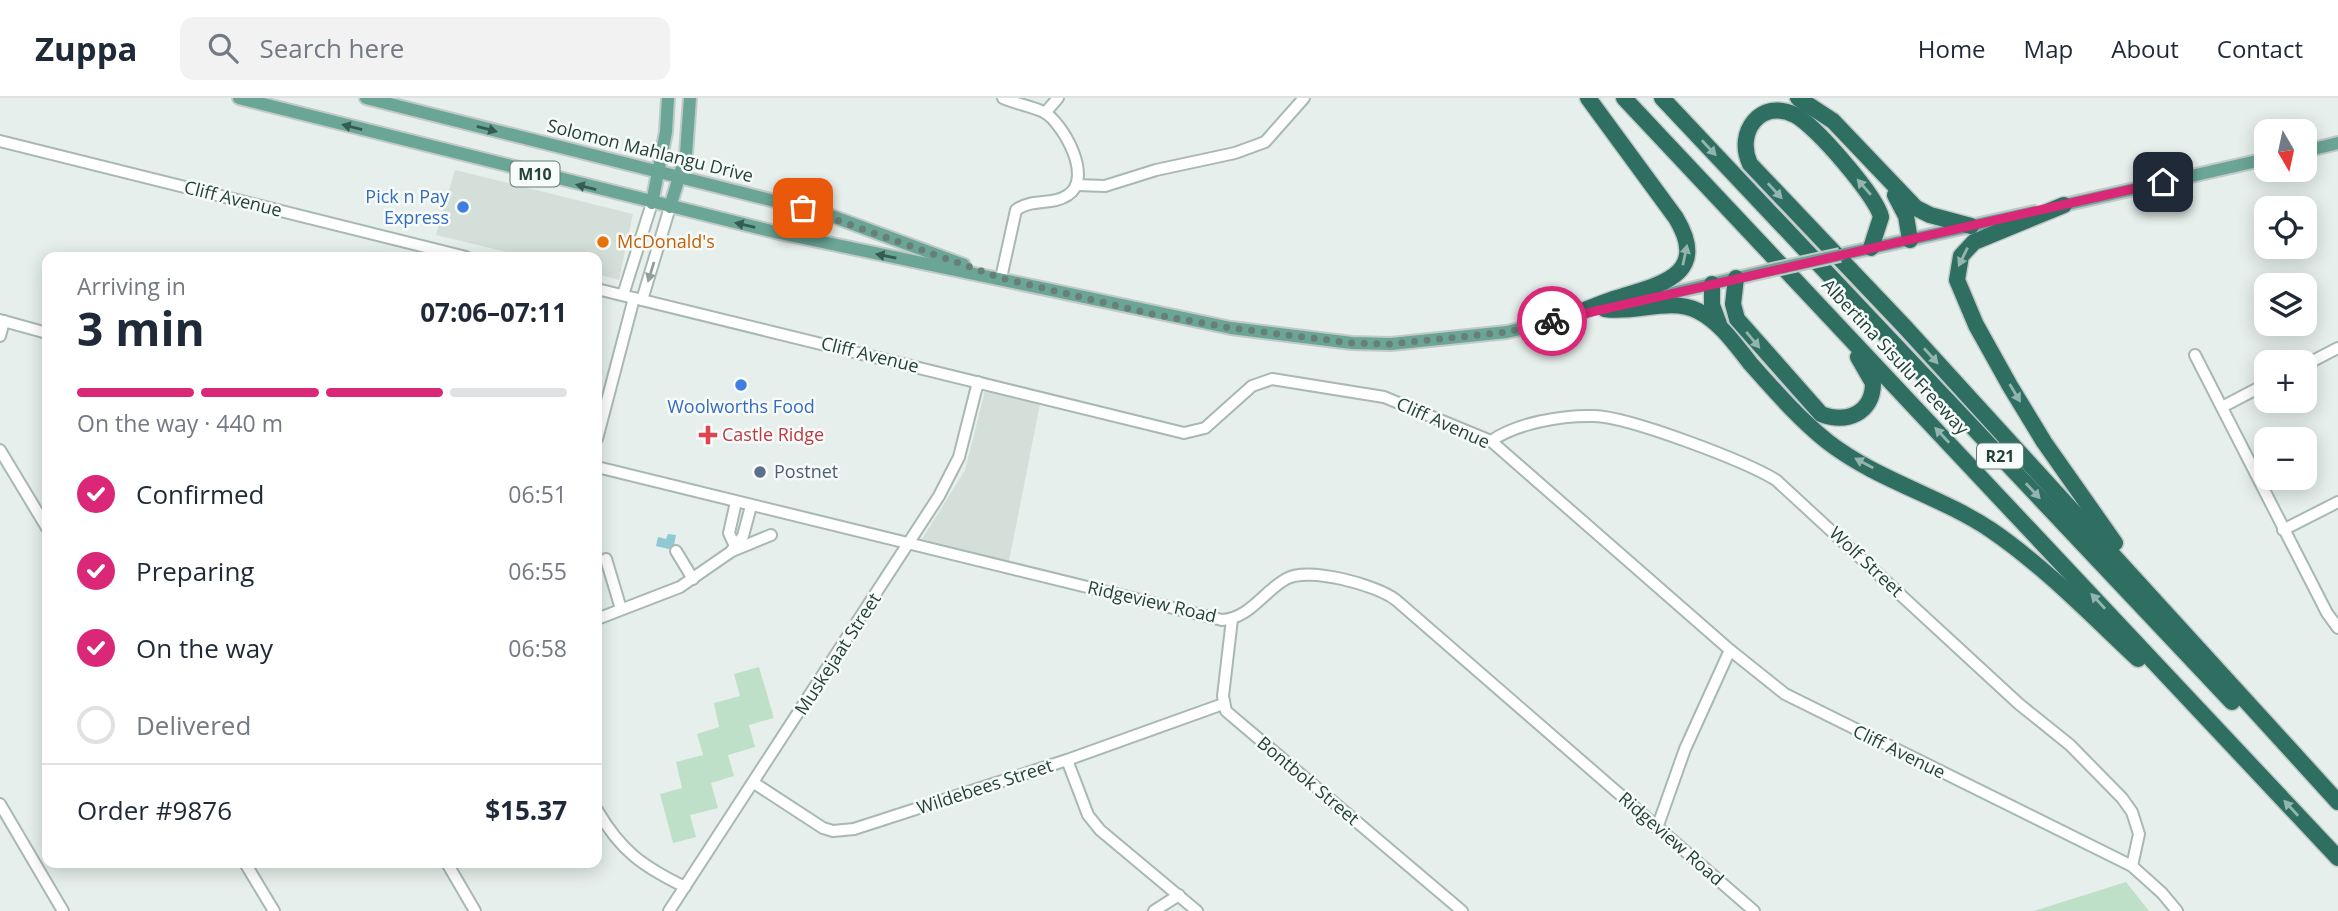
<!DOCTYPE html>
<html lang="en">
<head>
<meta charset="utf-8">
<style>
  body { margin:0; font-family:"Open Sans",sans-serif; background:#f2f2f3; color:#1f2937; height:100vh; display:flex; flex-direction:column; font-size:26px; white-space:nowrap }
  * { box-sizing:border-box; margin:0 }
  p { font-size:23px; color:#747a83 }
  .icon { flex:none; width:38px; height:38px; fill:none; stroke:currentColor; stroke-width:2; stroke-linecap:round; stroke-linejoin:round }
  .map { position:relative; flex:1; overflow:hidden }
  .panel { position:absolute; left:42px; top:154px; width:560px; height:616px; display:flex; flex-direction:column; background:#fff; border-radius:14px; box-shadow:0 4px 18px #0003 }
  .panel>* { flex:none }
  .needle { width:46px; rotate:171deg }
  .controls { position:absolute; left:2254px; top:21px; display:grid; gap:14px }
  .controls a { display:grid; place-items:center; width:63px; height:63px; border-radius:14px; background:#fff; box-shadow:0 4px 18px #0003; font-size:35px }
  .pin { position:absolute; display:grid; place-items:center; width:60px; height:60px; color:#fff; margin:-30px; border-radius:14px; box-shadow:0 4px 10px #0006 }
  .courier { position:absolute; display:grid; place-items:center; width:70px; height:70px; margin:-35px; border:5px solid #db2777; border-radius:50%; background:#fff; color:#222; box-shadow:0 2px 9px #0007 }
  .overview em { font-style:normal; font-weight:700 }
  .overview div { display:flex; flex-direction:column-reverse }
  .overview { display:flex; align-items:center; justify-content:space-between; height:119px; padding:0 35px }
  h1 { font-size:46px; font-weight:700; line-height:52px }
  .bar { display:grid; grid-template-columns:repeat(4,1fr); gap:10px 7px; align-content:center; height:84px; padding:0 35px }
  .bar i { height:9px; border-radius:5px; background:#e0e1e3 }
  .bar .selected { background:#db2777 }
  .bar p { grid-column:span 4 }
  .line { display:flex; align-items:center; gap:18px; padding:0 35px; border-top:2px solid #e0e1e3 }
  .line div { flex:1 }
  ol { padding:0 35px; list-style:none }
  li { display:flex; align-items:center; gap:21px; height:77px }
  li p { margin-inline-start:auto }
  li .icon { padding:7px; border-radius:50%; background:#db2777; color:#fff; stroke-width:4 }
  li:last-child { color:#747a83 }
  li i { width:38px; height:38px; border:4px solid #e0e1e3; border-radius:50% }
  header { display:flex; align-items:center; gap:42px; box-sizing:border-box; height:98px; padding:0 35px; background:#fff; border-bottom:2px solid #e0e1e3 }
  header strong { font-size:33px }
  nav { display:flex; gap:38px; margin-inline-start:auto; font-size:24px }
  .search { width:490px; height:63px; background:#f2f2f3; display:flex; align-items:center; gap:18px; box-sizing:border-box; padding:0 24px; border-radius:14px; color:#747a83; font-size:26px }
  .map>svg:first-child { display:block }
</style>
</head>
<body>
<header>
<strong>Zuppa</strong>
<div class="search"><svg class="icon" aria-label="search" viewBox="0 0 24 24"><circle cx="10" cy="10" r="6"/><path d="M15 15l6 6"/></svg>Search here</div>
<nav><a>Home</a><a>Map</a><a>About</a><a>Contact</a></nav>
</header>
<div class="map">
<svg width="2338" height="813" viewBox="0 0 2338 813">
  <rect width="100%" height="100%" fill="#e6efeb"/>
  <g fill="#d4dfda">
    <polygon points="455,72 633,116 619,182 597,176 597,159 528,159 436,137"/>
    <polygon points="985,293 1040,306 1009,463 922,441 965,372"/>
  </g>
  <g fill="#bfe0c8">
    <polygon points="759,569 774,620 749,627 755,649 728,657 734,678 711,685 718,710 690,717 696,739 673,745 660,696 682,690 676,664 703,657 697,636 719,629 714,605 740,598 734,576"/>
    <polygon points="2126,784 2149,813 2034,813"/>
  </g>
  <polygon fill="#8ec9d4" points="668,436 676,437 673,452 656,448 658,439 666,441"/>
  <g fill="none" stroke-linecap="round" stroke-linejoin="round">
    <g stroke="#a8b8b2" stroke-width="14">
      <g id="minor">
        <polyline points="1045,15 1058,0"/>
        <polyline points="0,43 466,159"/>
        <polyline points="1077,87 1105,88 1156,72 1235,55 1265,44 1304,0"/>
        <path d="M1001 180 1016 112C1032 100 1052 108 1068 97 1094 80 1063 25 1044 14 1031 8 1016 6 1003 0"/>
        <polyline points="597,191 1184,335 1205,330 1252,288 1272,281 1384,299 1491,343 1730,552 1785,596 2132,768 2162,795 2177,813"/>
        <polyline points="623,197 652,105"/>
        <polyline points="642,202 670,109"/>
        <polyline points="0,222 47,235"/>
        <polyline points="0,238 4,223"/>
        <polyline points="2195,257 2327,515 2338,530"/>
        <polyline points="2305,267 2338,250"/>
        <polyline points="2222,309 2266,286"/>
        <polyline points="597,341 634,200"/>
        <path d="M1491 343C1517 325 1562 317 1594 318 1630 319 1745 363 1776 382L2019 606 2070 647 2122 700 2132 714 2139 736 2132 768"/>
        <polyline points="0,352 47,430"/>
        <path d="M597 369 1222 522C1250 520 1263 494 1286 481 1308 468 1377 487 1396 502L1754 813"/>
        <polyline points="2283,432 2338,404"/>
        <polyline points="734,446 729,435 736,404"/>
        <polyline points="732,452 743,438 751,408"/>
        <polyline points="676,453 693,481"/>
        <polyline points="606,461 621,511"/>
        <polyline points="597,521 680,489 732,453 771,437"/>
        <polyline points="1232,521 1223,598 1226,613 1462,813"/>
        <polyline points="1067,662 1088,717 1100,732 1197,813"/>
        <polyline points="754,685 823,730 833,733 854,731 1067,662 1223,606"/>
        <polyline points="0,706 63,813"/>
        <path d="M597 712C621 753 642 768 685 789"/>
        <polyline points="1657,730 1685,651 1730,552"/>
        <polyline points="245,765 274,813"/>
        <polyline points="447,765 475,813"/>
        <polyline points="669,813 939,398 959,359 978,284"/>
        <polyline points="1154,813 1179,797"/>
      </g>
    </g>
    <g stroke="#c2cac8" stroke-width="16">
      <g id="major">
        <polyline points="239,0 775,134 1231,230 1352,245 1391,246 1507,234 1574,218"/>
        <polyline points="366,0 826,116 964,167"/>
        <polyline points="2305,53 2338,45"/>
        <polyline points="652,105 666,34 668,0"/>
        <polyline points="670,109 686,56 690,0"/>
        <polyline points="2055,109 2266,61"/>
        <polyline points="1840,157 2034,114"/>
        <polyline points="1629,205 1767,173"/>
      </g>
    </g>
    <g stroke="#c2cac8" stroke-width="19">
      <g id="highway">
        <polyline points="1624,0 2338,760"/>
        <polyline points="1662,0 2232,604"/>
        <polyline points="1798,0 1833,23 1916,110 1930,117 1971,128"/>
        <polyline points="1895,97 1906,118 1910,142"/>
        <polyline points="2064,107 1974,144 1961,158 1957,182 1976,227 2010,288 2044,344 2115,445"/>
        <path d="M1871 150 1881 119C1877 99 1815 27 1795 17 1761 0 1735 34 1750 66L1904 228 2338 704"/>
        <path d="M1736 180 1733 206 1737 221 1821 316C1847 326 1873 315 1873 285L1858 259"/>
        <polyline points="1712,186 1712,207 1719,226"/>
        <path d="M1605 211C1635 216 1670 199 1698 213 1720 224 1735 246 1750 265 1774 292 1799 321 1828 344 1877 382 1940 398 1991 432 2045 469 2091 517 2138 561"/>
        <path d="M1566 220C1583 213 1600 205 1617 200 1661 186 1710 177 1676 120L1588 0"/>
      </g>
    </g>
    <use href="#minor" stroke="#fff" stroke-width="10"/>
    <use href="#major" stroke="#6aa596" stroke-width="12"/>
    <use href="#highway" stroke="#2f6f62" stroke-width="16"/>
    <g stroke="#c2cac8" stroke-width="16" stroke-linecap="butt">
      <polyline id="major-bridge" points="1767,173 1840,157"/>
    </g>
    <use href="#major-bridge" stroke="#6aa596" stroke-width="12"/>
  </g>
  <defs><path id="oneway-solid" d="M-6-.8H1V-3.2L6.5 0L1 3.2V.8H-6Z" transform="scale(1.75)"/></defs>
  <g fill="#365b51">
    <use href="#oneway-solid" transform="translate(352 29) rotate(-166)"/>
    <use href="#oneway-solid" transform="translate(487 31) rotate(15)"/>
    <use href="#oneway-solid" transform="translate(586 89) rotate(-166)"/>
    <use href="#oneway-solid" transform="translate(745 127) rotate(-167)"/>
    <use href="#oneway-solid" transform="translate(886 158) rotate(-169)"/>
  </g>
  <g fill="#93b5ae">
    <use href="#oneway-solid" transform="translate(1709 50) rotate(47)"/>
    <use href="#oneway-solid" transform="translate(1864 89) rotate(-131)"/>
    <use href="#oneway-solid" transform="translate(1775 93) rotate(47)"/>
    <use href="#oneway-solid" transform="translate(1685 157) rotate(-78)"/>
    <use href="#oneway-solid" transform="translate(1963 159) rotate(116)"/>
    <use href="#oneway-solid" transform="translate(1753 242) rotate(50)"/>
    <use href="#oneway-solid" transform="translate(1931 258) rotate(48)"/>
    <use href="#oneway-solid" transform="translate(2015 295) rotate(59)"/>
    <use href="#oneway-solid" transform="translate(1942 337) rotate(-133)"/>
    <use href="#oneway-solid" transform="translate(1864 365) rotate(-152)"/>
    <use href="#oneway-solid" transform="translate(2033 393) rotate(47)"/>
    <use href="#oneway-solid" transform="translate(2098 503) rotate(-133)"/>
    <use href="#oneway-solid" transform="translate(2291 710) rotate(-133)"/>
  </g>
  <use fill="#92a09c" href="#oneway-solid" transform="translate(651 174) rotate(107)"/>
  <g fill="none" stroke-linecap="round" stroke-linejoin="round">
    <polyline stroke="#687f78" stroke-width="7" stroke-dasharray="0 12.6" points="803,110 1001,180 1152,216 1231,230 1352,245 1391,246 1507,234 1552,223"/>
    <polyline stroke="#db2777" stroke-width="9" points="1552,223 2163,84"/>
  </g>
  <g fill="#3f7fe0" stroke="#f7fbf9" stroke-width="2.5">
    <circle cx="463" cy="109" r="7"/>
    <circle cx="741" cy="287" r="7"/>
  </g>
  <circle fill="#e8710a" stroke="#f7fbf9" stroke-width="2.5" cx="603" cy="144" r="7"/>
  <path fill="#e0444e" stroke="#f7fbf9" stroke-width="2.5" d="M704.5 326.5h7v7h7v7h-7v7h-7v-7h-7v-7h7z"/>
  <circle fill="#5c6f8a" stroke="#f7fbf9" stroke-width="2.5" cx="760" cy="374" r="7"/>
  <g text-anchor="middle" stroke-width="5" stroke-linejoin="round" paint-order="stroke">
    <g fill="#f7fbf9" stroke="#637a73" stroke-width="2">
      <rect x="510.5" y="63.5" width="49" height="25" rx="5"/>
      <rect x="1977" y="345.5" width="46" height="25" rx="5"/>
    </g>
    <g font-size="16" font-weight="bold" fill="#24423a">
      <text x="535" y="82">M10</text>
      <text x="2000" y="364">R21</text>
    </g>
    <g font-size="18" fill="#24423a" stroke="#f7fbf9">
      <text transform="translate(650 53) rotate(14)" y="6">Solomon Mahlangu Drive</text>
      <text transform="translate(233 101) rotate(14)" y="6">Cliff Avenue</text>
      <text transform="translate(870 257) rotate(14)" y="6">Cliff Avenue</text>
      <text transform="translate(1895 259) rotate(47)" y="6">Albertina Sisulu Freeway</text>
      <text transform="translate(1443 325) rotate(24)" y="6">Cliff Avenue</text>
      <text transform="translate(1866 464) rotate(43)" y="6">Wolf Street</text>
      <text transform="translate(1152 504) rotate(13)" y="6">Ridgeview Road</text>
      <text transform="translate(838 556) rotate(-57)" y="6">Muskejaat Street</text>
      <text transform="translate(1899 654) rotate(26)" y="6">Cliff Avenue</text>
      <text transform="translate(1308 683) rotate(40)" y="6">Bontbok Street</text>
      <text transform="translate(985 689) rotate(-18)" y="6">Wildebees Street</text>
      <text transform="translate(1671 741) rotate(41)" y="6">Ridgeview Road</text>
    </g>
    <g font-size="18" fill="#366cbe" stroke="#f7fbf9" text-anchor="end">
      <text x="449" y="105">Pick n Pay<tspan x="449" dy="21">Express</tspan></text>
      <text x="741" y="315" text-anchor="middle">Woolworths Food</text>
    </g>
    <g font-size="18" fill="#c56008" stroke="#f7fbf9" text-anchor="start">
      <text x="617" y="150">McDonald's</text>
    </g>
    <g font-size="18" fill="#be3a42" stroke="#f7fbf9" text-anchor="start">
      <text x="722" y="343">Castle Ridge</text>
    </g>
    <g font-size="18" fill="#4e5e75" stroke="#f7fbf9" text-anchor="start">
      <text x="774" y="380">Postnet</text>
    </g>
  </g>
</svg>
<div class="controls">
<a><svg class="needle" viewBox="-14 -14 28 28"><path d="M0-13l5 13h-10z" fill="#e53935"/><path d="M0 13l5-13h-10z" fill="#747a83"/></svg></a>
<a><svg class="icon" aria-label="locate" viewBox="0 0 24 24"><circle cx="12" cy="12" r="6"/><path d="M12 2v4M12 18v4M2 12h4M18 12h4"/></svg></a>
<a><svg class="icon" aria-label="layers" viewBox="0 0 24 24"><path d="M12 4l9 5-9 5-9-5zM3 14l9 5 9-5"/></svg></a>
<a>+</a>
<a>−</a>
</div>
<div class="pin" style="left:803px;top:110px;background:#ea580c"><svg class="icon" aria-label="bag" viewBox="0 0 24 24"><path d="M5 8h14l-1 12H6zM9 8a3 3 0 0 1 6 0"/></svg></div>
<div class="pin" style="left:2163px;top:84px;background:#1f2937"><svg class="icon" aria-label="home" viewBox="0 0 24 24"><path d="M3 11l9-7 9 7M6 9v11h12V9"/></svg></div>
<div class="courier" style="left:1552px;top:223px"><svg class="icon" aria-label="bike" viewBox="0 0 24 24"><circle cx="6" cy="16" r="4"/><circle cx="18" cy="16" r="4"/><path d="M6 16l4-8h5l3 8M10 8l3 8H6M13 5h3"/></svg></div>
<section class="panel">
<div class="overview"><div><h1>3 min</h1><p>Arriving in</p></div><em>07:06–07:11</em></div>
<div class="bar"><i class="selected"></i><i class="selected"></i><i class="selected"></i><i></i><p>On the way · 440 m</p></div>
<ol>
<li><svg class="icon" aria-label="check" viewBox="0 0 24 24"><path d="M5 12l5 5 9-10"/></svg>Confirmed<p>06:51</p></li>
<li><svg class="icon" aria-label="check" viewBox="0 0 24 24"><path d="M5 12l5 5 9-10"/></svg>Preparing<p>06:55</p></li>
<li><svg class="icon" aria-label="check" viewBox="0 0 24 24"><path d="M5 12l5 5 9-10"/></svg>On the way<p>06:58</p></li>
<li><i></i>Delivered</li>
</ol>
<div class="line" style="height:91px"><div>Order #9876</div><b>$15.37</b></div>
</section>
</div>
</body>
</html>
